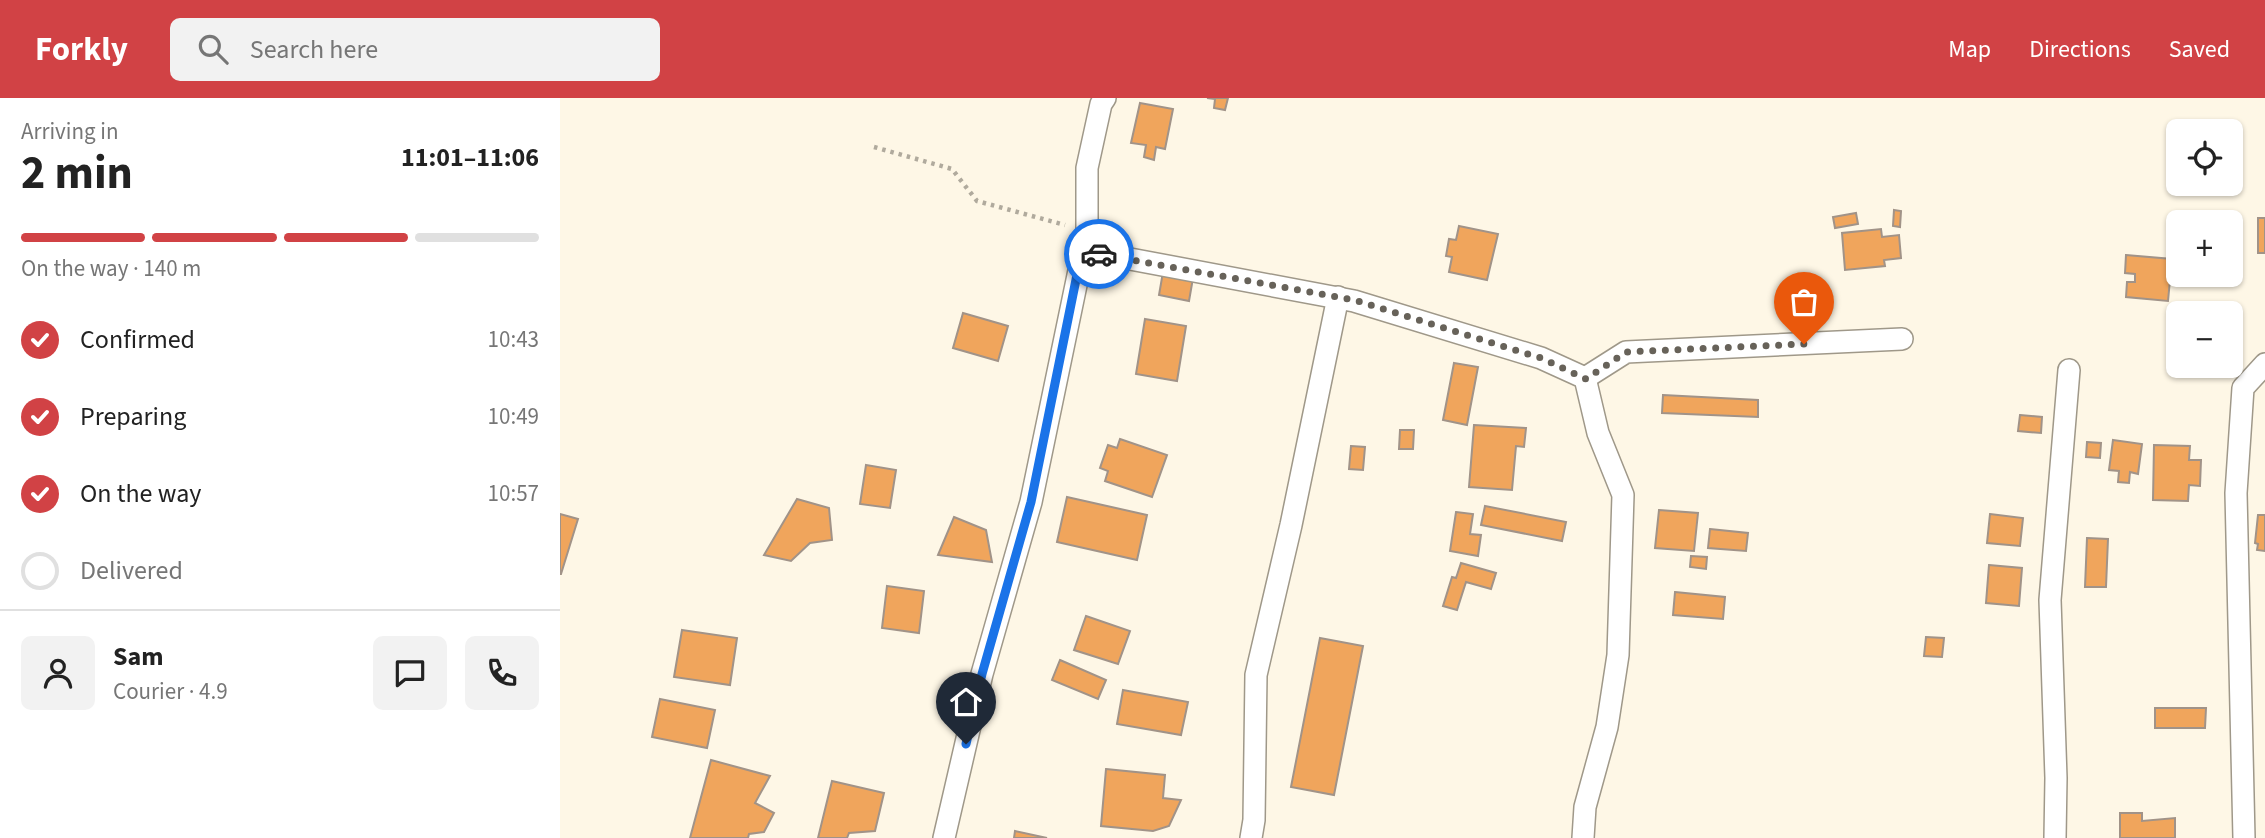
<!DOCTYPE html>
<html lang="en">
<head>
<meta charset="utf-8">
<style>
  body { margin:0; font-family:"Source Sans 3",sans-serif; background:#f2f2f2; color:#222; height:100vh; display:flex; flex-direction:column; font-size:26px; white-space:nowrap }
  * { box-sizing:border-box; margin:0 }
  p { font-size:23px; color:#767676 }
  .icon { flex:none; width:38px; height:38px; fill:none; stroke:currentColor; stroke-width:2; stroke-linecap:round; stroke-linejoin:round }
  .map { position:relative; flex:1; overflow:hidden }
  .sheet { display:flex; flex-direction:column; background:#fff; width:560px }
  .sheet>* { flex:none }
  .fabs { position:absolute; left:1606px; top:21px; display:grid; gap:14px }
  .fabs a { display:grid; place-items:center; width:77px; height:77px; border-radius:10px; background:#fff; box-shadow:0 2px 5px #0004; font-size:35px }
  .pin { position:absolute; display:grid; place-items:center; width:60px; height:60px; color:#fff; margin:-72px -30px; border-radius:50% 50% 50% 0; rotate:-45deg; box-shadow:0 0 7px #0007 }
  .pin .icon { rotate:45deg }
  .courier { position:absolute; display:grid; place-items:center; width:70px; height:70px; margin:-35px; border:5px solid #1a73e8; border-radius:50%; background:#fff; color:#222; box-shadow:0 2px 9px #0007 }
  .head em { font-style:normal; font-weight:700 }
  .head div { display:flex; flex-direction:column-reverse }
  .head { display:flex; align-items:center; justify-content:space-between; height:119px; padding:0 21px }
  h1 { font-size:46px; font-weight:700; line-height:52px }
  .bar { display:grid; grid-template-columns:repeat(4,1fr); gap:10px 7px; align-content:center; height:84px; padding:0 21px }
  .bar i { height:9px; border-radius:5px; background:#e0e0e0 }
  .bar .active { background:#d14245 }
  .bar p { grid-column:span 4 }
  .line { display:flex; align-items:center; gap:18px; padding:0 21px; border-top:2px solid #e0e0e0 }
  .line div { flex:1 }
  .round { display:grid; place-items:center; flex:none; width:74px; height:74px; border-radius:10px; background:#f2f2f2 }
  ol { padding:0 21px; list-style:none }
  li { display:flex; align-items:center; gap:21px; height:77px }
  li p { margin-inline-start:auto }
  li .icon { padding:7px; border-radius:50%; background:#d14245; color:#fff; stroke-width:4 }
  li:last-child { color:#767676 }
  li i { width:38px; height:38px; border:4px solid #e0e0e0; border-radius:50% }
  header { display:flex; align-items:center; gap:42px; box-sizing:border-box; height:98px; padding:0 35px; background:#d14245; color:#fff }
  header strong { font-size:33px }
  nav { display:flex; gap:38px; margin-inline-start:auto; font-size:24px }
  .search { width:490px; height:63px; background:#f2f2f2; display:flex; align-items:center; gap:18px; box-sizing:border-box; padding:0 24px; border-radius:10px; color:#767676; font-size:26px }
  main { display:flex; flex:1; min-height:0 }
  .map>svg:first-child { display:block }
</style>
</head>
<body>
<header>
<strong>Forkly</strong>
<div class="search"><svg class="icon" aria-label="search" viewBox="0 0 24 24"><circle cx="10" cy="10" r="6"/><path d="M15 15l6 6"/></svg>Search here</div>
<nav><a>Map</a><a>Directions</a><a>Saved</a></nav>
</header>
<main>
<section class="sheet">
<div class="head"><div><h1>2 min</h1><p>Arriving in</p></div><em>11:01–11:06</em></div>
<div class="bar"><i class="active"></i><i class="active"></i><i class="active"></i><i></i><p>On the way · 140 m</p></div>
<ol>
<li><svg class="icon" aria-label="check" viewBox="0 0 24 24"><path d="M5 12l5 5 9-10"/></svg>Confirmed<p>10:43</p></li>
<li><svg class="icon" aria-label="check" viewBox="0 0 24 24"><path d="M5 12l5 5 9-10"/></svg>Preparing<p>10:49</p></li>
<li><svg class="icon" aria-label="check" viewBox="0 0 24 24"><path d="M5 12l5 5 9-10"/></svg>On the way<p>10:57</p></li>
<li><i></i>Delivered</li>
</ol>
<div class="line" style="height:126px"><a class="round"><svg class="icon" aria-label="person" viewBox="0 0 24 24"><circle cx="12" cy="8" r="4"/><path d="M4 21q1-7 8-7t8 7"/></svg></a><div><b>Sam</b><p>Courier · 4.9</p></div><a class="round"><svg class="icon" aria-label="chat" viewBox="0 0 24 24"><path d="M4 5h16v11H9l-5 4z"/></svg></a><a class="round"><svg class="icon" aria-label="phone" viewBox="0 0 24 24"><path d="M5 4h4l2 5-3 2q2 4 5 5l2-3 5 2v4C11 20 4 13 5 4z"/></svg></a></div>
</section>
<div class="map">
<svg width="1705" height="740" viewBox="0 0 1705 740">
  <rect width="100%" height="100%" fill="#fef7e6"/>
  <g fill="#f0a55c" stroke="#a19388" stroke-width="2">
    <polygon points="647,0 668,0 665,12 654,10 655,1"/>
    <polygon points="580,5 613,11 605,51 596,49 594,62 584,59 586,47 571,45"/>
    <polygon points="1334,112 1341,113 1340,129 1333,128"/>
    <polygon points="1296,115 1298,126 1275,130 1273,119"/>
    <rect x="1698" y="120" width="7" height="35"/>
    <polygon points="899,128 938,136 927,182 889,174 892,159 886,158 889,141 896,142"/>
    <polygon points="1321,131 1322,139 1339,137 1341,160 1324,162 1325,168 1285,172 1282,135"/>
    <polygon points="1566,157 1612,161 1608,203 1566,199 1567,184 1575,184 1575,176 1565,175"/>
    <polygon points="603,174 633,180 629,203 599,197"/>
    <polygon points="1250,191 1255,216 1237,220 1231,195"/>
    <polygon points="403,215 448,228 438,263 393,250"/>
    <polygon points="585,221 626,228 617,283 576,276"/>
    <polygon points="894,265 918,269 907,327 883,322"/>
    <polygon points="1103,297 1198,302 1198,319 1102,315"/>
    <polygon points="1460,317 1482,319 1481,335 1458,333"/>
    <polygon points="914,327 966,330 964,349 956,348 952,392 909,389"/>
    <polygon points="840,332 854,332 853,351 839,351"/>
    <polygon points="560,341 607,357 592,399 545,383 548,373 540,370 548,347 557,350"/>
    <polygon points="1553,342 1582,346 1578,376 1570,374 1569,385 1558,384 1559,373 1549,372"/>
    <polygon points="1527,344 1541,345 1540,360 1526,359"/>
    <polygon points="1594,347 1630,348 1629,362 1641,362 1640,388 1629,387 1628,403 1593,402"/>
    <polygon points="791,348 805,349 803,372 789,371"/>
    <polygon points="306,367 336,372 330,410 300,406"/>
    <polygon points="507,399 587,417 577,462 497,444"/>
    <polygon points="237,401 269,410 272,442 250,445 231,463 204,457"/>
    <polygon points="925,408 1006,424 1002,443 921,427"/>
    <polygon points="1099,412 1138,415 1134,453 1095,450"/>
    <polygon points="896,414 913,416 910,436 921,437 918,458 890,453"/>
    <polygon points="0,416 18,421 1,476 0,476"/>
    <polygon points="1430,416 1463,420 1460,448 1427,445"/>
    <polygon points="1698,417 1705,417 1705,453 1697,452 1698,446 1695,445"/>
    <polygon points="394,419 426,432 432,464 378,457"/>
    <polygon points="1150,431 1188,435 1186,453 1148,450"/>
    <polygon points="1527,440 1548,441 1546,489 1525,489"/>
    <polygon points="1131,458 1147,459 1146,471 1130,469"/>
    <polygon points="901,465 936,475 931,491 906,484 897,512 883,508 892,479 896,480"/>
    <polygon points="1429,467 1462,470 1459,508 1426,505"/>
    <polygon points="327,488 364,493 359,535 322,530"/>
    <polygon points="1115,494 1165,499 1163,521 1113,517"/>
    <polygon points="526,518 570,533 558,566 514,552"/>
    <polygon points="122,532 177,540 170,587 114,579"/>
    <polygon points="1366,539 1384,540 1382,559 1364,558"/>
    <polygon points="760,540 803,548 774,697 731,689"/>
    <polygon points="500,562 546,582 538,601 492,582"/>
    <polygon points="563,592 628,604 621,637 557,626"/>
    <polygon points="100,601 155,612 147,650 92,639"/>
    <polygon points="1595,610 1646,610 1645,630 1595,630"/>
    <polygon points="151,662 210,678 195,705 214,715 204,734 189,736 188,740 130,740"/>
    <polygon points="546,671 605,677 603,700 621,702 609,728 593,733 541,728"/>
    <polygon points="272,683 324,695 315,733 289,735 287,740 258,740"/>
    <polygon points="1560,715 1582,715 1582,723 1615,720 1615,740 1560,740"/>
    <polygon points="455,733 487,740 454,740"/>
  </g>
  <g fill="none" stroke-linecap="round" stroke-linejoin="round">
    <g stroke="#9f9889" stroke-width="24">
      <g id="minor">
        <polyline points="522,152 794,203 981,260 1025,280 1038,335 1063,397 1058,557 1047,629 1025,709 1023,740"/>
        <polyline points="1025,280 1066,254 1342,241"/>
        <polyline points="384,740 422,576 471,404 527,134 527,70 541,6 545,0"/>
        <polyline points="691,740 694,722 696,577 731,427 778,199"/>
        <polyline points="1495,740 1496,680 1490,502 1509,272"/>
        <polyline points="1684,740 1676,395 1683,290 1705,266"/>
      </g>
    </g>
    <polyline stroke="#b0aa9d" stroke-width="4.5" stroke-dasharray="3.5 5" stroke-linecap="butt" points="314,49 392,71 417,103 505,127"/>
    <use href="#minor" stroke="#fff" stroke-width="21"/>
  </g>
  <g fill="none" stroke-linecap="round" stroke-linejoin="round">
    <polyline stroke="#676259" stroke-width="7" stroke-dasharray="0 12.6" points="539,156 794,202 981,260 1026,281 1066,254 1244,246"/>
    <polyline stroke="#1a73e8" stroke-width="9" points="406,646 422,576 471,404 522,152 539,156"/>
  </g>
</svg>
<div class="fabs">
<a><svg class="icon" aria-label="locate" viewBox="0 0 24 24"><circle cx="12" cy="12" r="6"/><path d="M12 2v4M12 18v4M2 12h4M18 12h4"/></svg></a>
<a>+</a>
<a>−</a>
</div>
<div class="pin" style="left:1244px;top:246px;background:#ea580c"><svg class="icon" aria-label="bag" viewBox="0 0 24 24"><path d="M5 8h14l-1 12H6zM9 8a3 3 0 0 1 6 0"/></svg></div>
<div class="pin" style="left:406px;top:646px;background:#1f2937"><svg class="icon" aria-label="home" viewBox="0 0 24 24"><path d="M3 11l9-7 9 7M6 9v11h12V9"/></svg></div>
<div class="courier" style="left:539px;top:156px"><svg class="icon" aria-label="car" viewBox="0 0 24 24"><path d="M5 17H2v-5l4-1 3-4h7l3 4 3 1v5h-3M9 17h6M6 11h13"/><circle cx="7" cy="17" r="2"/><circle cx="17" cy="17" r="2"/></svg></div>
</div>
</main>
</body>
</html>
